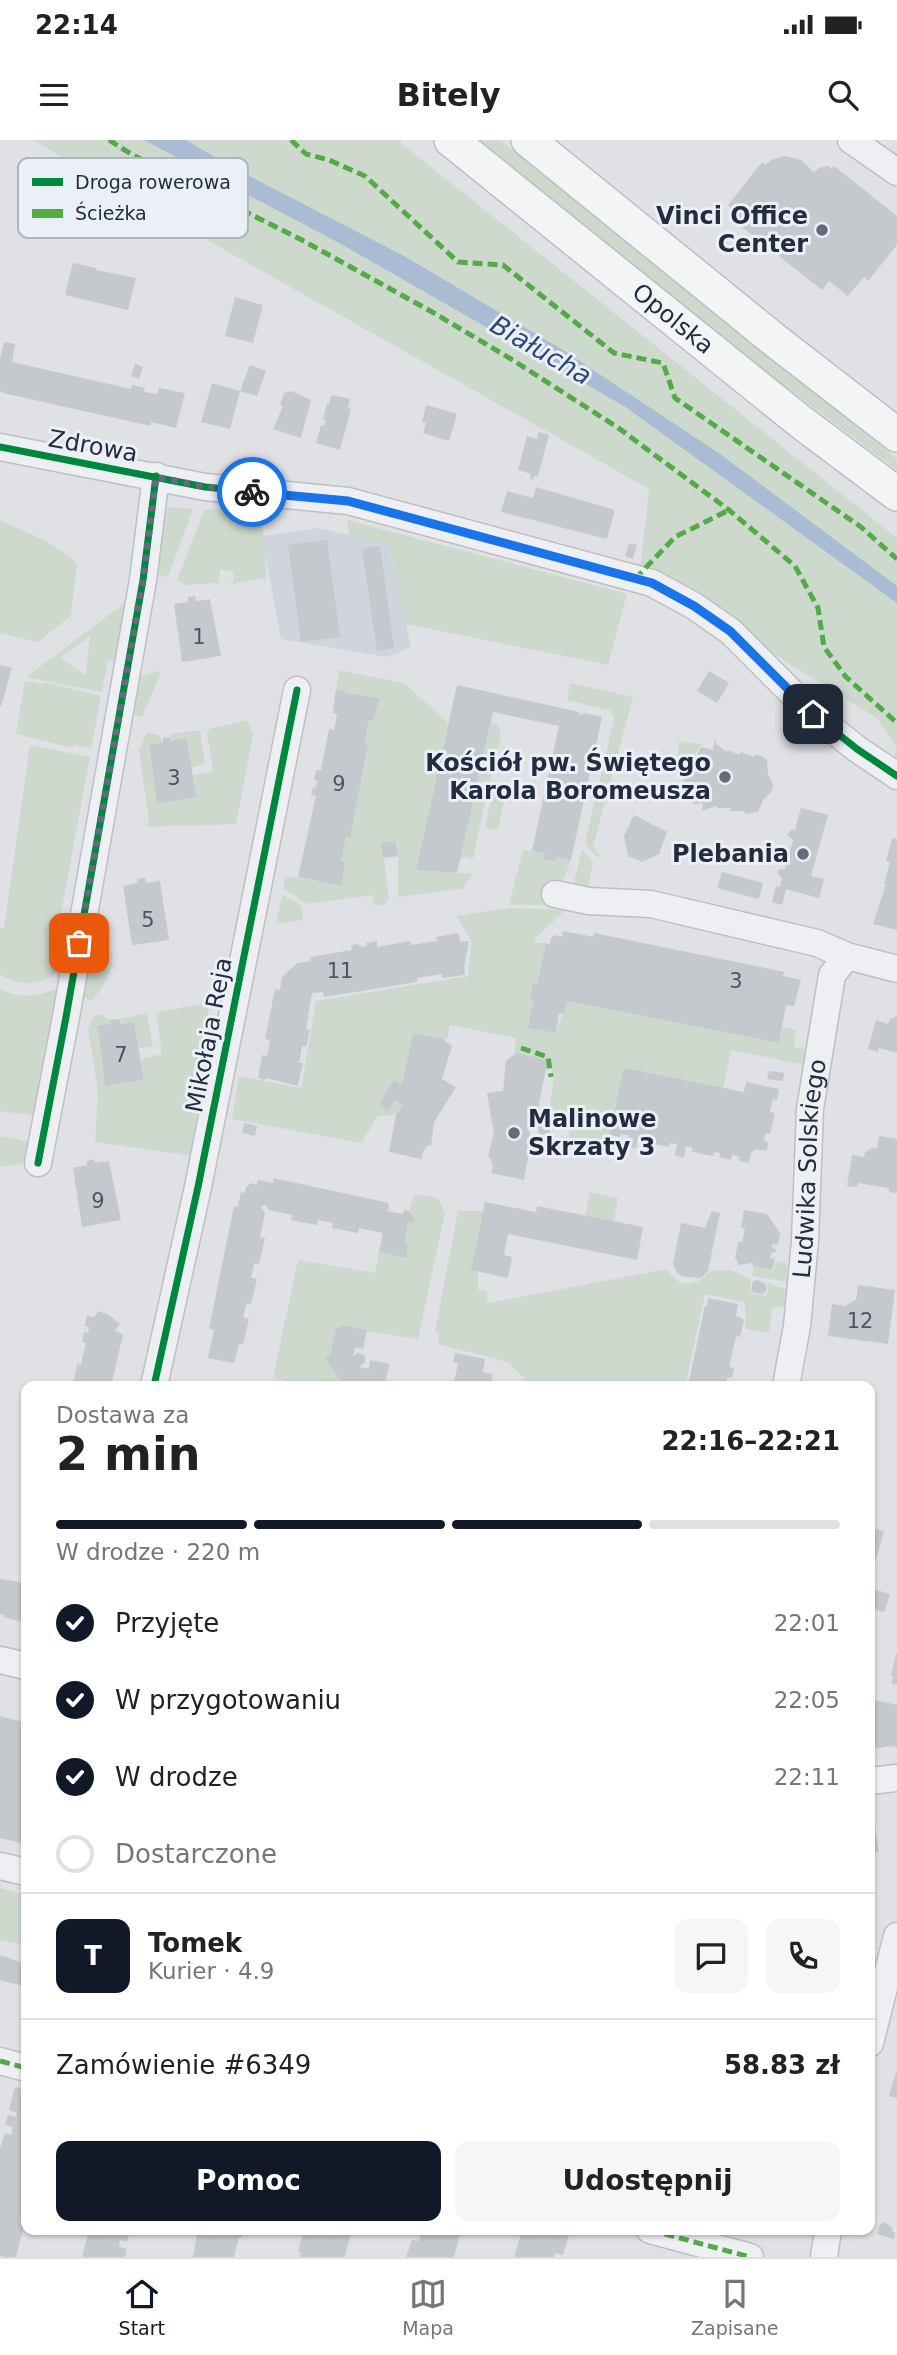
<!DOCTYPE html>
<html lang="pl">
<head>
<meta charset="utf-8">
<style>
  body { margin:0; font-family:"DejaVu Sans",sans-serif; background:#f6f6f6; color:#222; height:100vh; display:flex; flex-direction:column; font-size:26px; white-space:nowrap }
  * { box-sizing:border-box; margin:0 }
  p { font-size:23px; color:#767676 }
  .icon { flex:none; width:38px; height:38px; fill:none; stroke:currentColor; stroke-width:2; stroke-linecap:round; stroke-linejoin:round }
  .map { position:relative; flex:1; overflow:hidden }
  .drawer { position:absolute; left:21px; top:1241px; width:854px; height:854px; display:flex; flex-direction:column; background:#fff; border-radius:14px; box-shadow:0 2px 5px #0004 }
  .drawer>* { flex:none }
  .pin { position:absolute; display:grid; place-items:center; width:60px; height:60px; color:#fff; margin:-30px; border-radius:14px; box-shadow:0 4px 10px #0006 }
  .courier { position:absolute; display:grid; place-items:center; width:70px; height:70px; margin:-35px; border:5px solid #1a73e8; border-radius:50%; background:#fff; color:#222; box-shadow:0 2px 9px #0007 }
  .overview em { font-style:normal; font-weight:700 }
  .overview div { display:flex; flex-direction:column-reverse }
  .overview { display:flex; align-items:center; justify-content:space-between; height:119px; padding:0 35px }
  h1 { font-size:46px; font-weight:700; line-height:52px }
  .bar { display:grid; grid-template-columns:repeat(4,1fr); gap:10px 7px; align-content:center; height:84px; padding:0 35px }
  .bar i { height:9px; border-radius:5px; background:#e0e0e0 }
  .bar .current { background:#111827 }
  .bar p { grid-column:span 4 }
  .line { display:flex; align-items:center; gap:18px; padding:0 35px; border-top:2px solid #e0e0e0 }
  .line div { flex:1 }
  .round { display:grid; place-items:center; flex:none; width:74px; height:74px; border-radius:14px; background:#f6f6f6 }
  ol { padding:0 35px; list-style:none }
  li { display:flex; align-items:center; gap:21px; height:77px }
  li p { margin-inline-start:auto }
  li .icon { padding:7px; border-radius:50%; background:#111827; color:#fff; stroke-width:4 }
  li:last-child { color:#767676 }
  li i { width:38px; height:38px; border:4px solid #e0e0e0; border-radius:50% }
  .action { display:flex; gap:14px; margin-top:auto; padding:14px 35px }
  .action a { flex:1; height:80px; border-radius:14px; background:#111827; color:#fff; font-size:28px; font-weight:700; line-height:80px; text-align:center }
  .action a+a { background:#f6f6f6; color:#222 }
  .status { display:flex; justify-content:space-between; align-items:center; height:49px; padding:0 35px; background:#fff; direction:ltr }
  .status svg { height:19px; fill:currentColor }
  header { display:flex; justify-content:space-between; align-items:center; height:91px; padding:0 35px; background:#fff; font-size:32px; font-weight:700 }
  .menu { display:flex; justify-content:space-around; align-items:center; height:98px; border-top:2px solid #e0e0e0; background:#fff; font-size:19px; color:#767676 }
  .menu a { display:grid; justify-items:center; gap:4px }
  .menu .current { color:#111827 }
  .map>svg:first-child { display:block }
</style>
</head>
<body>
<div class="status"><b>22:14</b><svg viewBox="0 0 49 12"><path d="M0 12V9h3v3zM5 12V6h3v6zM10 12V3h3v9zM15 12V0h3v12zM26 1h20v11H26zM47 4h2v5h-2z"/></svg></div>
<header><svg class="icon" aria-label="menu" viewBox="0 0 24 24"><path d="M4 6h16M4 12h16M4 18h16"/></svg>Bitely<svg class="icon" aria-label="search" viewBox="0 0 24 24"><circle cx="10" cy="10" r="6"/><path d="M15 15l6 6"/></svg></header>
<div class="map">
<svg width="897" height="2117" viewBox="0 0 897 2117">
  <rect width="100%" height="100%" fill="#dfe1e5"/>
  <polygon fill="#d0d4dc" points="318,388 388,403 411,507 387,517 281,499 262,396"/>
  <g fill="#ced9ce" fill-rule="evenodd">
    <polygon points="33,0 397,0 897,398 897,626 891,624 897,608 877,578 640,431 649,349 97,38"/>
    <polygon points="476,0 500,0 897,319 897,330 753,222"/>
    <polygon points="169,367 193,369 168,437 151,432 161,379"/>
    <path d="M215 369 257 373C267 391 265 418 266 438L226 445 233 442 234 431 220 430 219 443 187 445 177 441 204 370Z"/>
    <polygon points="0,380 48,402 77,423 71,476 38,502 0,493"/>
    <polygon points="347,380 627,454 608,525 406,484 388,403 349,395"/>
    <path d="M134 456 122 522 108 520 102 552 26 537ZM90 496 86 534 85 535 60 518Z"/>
    <polygon points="162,530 142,577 126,572 137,537"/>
    <polygon points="339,530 404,543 448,583 416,730 473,734 462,749 398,757 398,716 382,703 389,757 385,764 375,766 372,755 307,764 283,748 285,736 342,745 345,722 341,721 346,697 350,697 368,606 364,604 369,580 373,581 379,558 345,553 345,551 336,549"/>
    <polygon points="25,541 42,544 43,542 101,556 91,609 74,605 73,608 16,594"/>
    <polygon points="570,543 633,557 593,707 601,718 596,716 585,703 614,579 611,571 567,560"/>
    <polygon points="248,580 253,596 236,684 146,687 149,681 139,611 147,592 159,595 163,603 149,606 157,664 197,657 194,635 211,632 213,628 207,594 209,589"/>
    <polygon points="491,583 498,584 501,594 489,643 478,641"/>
    <polygon points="191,591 200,591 205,624 191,628 186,599 171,601 171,594"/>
    <polygon points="679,601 707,605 701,605 695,614 678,625"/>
    <path d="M30 605 90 617 59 784 73 787C71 797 71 810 67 819 55 844 20 850 0 834V788H4Z"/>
    <polygon points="476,646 488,648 473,719 460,717"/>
    <polygon points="493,648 506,651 498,690 485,688"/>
    <polygon points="523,710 545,714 544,720 556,721 557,717 571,720 564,738 552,745 549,765 509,765"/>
    <polygon points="582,710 593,722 587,753 580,751 574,741"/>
    <polygon points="282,755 302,766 303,780 276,784"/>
    <polygon points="509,768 565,770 535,799 534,803 546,803 537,844 533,843 534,860 529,888 556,893 567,861 778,903 782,887 796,890 794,907 808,909 806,925 731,910 723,948 616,962 605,1013 567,1005 570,991 554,987 550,962 554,938 548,920 514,913 516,898 450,885 447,899 413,893 402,945 394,941 379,964 388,970 395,960 403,965 396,975 378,976 361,1003 232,979 239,936 301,948 316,861 468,836 471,800 456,776"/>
    <path d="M112 813C115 829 102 850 91 861L76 852 89 818Z"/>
    <path d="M63 846 39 976 0 971V849C21 860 42 856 63 846Z"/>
    <polygon points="210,863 192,951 206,954 193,1016 95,1002 98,951 88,890 92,878 99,874 111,880 111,884 98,887 105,946 144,940 141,919 162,914 156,874 162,871"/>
    <polygon points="147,873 153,907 138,908 134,882 120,884 119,879"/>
    <polygon points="0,996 31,1002 29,1014 21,1024 0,1027"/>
    <polygon points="590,1052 618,1058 614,1081 585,1076"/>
    <polygon points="414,1054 438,1058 445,1073 418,1199 336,1187 330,1215 326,1218 344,1246 307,1246 273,1238 298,1120 375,1133 379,1112 406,1117 408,1107 405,1101 408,1082 414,1078 409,1071"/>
    <path d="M458 1071H483L471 1130 478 1132V1150L486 1151 488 1163 667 1129C677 1149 698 1147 710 1131L730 1130 751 1139 750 1153 765 1156 769 1150 767 1143 786 1149 787 1166 772 1168 769 1193 746 1189 745 1162 705 1154 685 1246H549L527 1242 508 1222 438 1204 439 1194 435 1192Z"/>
    <polygon points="776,1121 787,1123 787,1142 752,1136 754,1127 773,1131"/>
    <polygon points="0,1748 26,1755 26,1806 0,1800"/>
  </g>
  <polygon fill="#aabbd4" points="144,0 186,0 228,25 404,116 563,210 720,314 897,446 897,463 624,266 341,104"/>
  <g fill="#c5c8cc">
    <polygon points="785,16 801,20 814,32 819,28 829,26 832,29 834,26 897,76 897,105 868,141 864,137 848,156 829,141 822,150 728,76 733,70 728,65 762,22 765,25 773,19"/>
    <polygon points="73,123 96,128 96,130 136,138 128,170 65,155"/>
    <polygon points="235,157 263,165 253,203 225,196"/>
    <polygon points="4,202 15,204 12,222 131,249 132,245 145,248 144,252 157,254 159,248 185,253 176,288 151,282 151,286 3,253 0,251 0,219"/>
    <polygon points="135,224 143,227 139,239 131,236"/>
    <polygon points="250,225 266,231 257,256 240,251"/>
    <polygon points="212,243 240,251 230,289 201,282"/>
    <polygon points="291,251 311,260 301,298 273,289 283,266 280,265 284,253"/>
    <polygon points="332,255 350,259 348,268 351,269 340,310 316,303 321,285 324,286 326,280 323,279 327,263 329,264"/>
    <polygon points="426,265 457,274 449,301 423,293 426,283 422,282"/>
    <polygon points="539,292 549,295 538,336 534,336 533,340 530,339 531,334 518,330 527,296 537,299"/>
    <polygon points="536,347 615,370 607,399 501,372 507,351 533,358"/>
    <polygon points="327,400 340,497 301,502 288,405"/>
    <polygon points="629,403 637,405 633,419 625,416"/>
    <polygon points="380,406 394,508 377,511 362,409"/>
    <polygon points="195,456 196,461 210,459 221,516 182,522 174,464 188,462 188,457"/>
    <polygon points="0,525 12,528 1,566 0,566"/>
    <polygon points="709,531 729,543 717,563 697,551"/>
    <polygon points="457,545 579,572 579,574 581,575 584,573 602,577 571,720 557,717 556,721 543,720 545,714 532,711 559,586 493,572 457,733 416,730"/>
    <polygon points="336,549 345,551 345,553 380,558 373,581 369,580 364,604 368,605 350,698 346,697 341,721 345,722 342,746 298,737 316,656 311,655 313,647 316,648 317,641 314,640 316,630 321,630 329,589 334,590 337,574 333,573"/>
    <polygon points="715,596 716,604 727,612 727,610 740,615 741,612 754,617 755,615 759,615 767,620 768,634 773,645 772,651 763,660 758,672 747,674 743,671 730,671 731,668 717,668 717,666 702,671 703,663 695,664 691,662 691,652 684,647 684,641 678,630 687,624 689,618 697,616 701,607 713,610"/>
    <polygon points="170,597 171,601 186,598 197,657 157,664 149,605 163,603 163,598"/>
    <polygon points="801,668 828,675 811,736 824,739 819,758 786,749 782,765 772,762 776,746 780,747 782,738 777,733 779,729 785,729 793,700 787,695 791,690 795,690"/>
    <polygon points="634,675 667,692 659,714 642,722 628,716 624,696"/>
    <polygon points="892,698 897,699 897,790 873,784 886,744 884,744 890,722 886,721"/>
    <polygon points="395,701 398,716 383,718 381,703"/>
    <polygon points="722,732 763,743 759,759 717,748"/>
    <polygon points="145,738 146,743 160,741 169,800 132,805 123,746 138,743 137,739"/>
    <polygon points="563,791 594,797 594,793 741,823 784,832 783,836 801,840 794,866 786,865 779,903 567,861 564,874 559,874 556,893 528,888 534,860 530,859 533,843 537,844 546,803 550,804 551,798 556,795 562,797"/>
    <polygon points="459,793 460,802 469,801 464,827 465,835 442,838 442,834 417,838 417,842 324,857 323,852 312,853 306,889 310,890 306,907 302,906 299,923 303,923 298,946 266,938 265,940 258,938 262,915 267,916 270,900 265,899 275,849 280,850 282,837 297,823 311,821 310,817 352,810 351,805 359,804 359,807 367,806 366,803 377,801 377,807 411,801 411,805 437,801 436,797"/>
    <polygon points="897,876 897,913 879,908 878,912 868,909 876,880 888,884 890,879"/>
    <polygon points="119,879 120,884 134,882 144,940 105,946 98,886 111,884 111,880"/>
    <polygon points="413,893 445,899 445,901 452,906 442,939 456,947 434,982 431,1006 428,1005 423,1012 421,1019 389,1012 396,975 403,965 395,960 388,971 379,964 394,940 402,945"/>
    <polygon points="516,913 548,920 537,973 546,971 551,999 540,1001 538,988 529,990 531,1002 524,1040 491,1033 493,1026 490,1017 488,1017 494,993 487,953 503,951 506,921"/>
    <polygon points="624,928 744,952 746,942 779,949 777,960 773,959 770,972 775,973 770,994 766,993 764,1001 768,1002 767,1011 756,1009 751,1012 749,1023 739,1021 740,1017 732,1015 731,1020 719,1017 720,1013 714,1012 713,1016 692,1012 693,1008 686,1006 684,1017 675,1016 677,1004 670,1003 669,1007 644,1002 645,998 638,996 636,1008 626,1006 629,995 621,994 620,997 609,995"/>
    <polygon points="769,931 784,933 783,941 767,939"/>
    <polygon points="244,983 257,986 255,996 242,993"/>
    <polygon points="879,996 897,999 897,1053 889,1052 889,1048 858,1043 857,1047 847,1046 852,1015 864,1017 865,1012 872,1008 877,1009"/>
    <polygon points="94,1019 95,1023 109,1021 121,1080 82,1087 73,1028 87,1025 87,1021"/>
    <polygon points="273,1038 389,1063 388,1071 403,1074 404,1070 409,1071 414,1078 413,1083 408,1082 405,1101 408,1107 406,1118 379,1112 383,1093 359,1088 358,1093 332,1088 333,1083 318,1080 317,1085 291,1080 292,1075 269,1070 265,1064 261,1067 265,1074 260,1097 265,1098 259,1124 254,1123 251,1138 257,1139 251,1164 247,1163 243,1177 249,1179 243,1205 239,1204 234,1223 208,1218 214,1190 209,1189 234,1066 238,1067 241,1052 245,1053 246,1047 251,1043 257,1045 258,1040 273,1043"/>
    <polygon points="485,1062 536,1072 537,1066 643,1087 637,1120 508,1094 504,1115 512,1117 508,1138 471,1130"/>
    <polygon points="744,1070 767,1074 780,1093 778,1105 773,1104 772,1108 776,1109 775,1113 771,1113 770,1118 775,1119 772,1130 752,1126 753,1123 738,1125 737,1120 735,1119 738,1102 742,1102 745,1089 741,1088"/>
    <polygon points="712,1071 720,1073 708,1131 701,1138 684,1137 677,1133 673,1124 681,1083 705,1088"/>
    <polygon points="757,1140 765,1143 767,1150 763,1154 751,1152 753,1141"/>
    <polygon points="858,1145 895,1150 888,1204 828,1196 832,1164 845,1166 856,1160"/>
    <polygon points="708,1158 738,1164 736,1176 744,1180 740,1197 736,1196 729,1227 734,1228 732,1238 727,1237 726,1246 688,1246 705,1166 707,1166"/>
    <polygon points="98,1171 107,1174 120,1184 115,1190 123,1195 111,1246 77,1246 78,1242 74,1241 77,1224 81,1225 86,1203 82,1202 84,1192 88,1193 89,1187 85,1186 87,1176 94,1177"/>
    <polygon points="341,1185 367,1190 363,1209 355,1207 353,1216 358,1213 365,1215 365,1222 359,1227 369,1229 370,1220 389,1224 385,1246 344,1246 325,1218 330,1215 336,1187 340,1188"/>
    <polygon points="455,1213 485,1219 483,1232 493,1234 491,1246 449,1246 450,1241 454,1242 458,1223 453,1223"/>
    <polygon points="870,1387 884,1391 875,1423 870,1422"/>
    <polygon points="0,1439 26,1443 26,1483 4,1477 4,1475 0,1474"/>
    <polygon points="870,1448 890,1454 884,1472 870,1468"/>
    <polygon points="896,1514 897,1514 897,1545 892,1544 893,1536 891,1536"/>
    <polygon points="870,1559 897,1565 897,1607 889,1606 870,1610"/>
    <polygon points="0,1576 26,1583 26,1704 0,1698"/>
    <polygon points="870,1675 873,1675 879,1712 870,1713"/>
    <polygon points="0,1815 26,1824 26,1851 22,1850 23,1846 0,1840"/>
    <polygon points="896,1932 897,1932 897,1958 889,1956"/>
    <polygon points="15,1947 26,1950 26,2078 16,2117 4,2117 0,2116 0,2008 5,1993 11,1995 13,1987 5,1985 8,1975 16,1977 17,1973 9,1970"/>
    <polygon points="884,2082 893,2088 892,2091 895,2093 894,2099 877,2094 880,2084"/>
    <polygon points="89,2090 130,2090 127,2102 120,2100 119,2107 127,2109 125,2117 82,2117"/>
    <polygon points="198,2090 244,2090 242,2098 239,2097 234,2117 193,2117"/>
    <polygon points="304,2090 351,2090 345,2117 300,2117 301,2113 298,2112"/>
    <polygon points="408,2090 461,2090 454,2117 406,2117 412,2100 419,2101 421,2094"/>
    <polygon points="522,2090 570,2092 563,2115 555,2113 554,2117 514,2117"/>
  </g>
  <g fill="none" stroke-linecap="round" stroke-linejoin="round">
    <g stroke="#bdbfc3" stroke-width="29">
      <g id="minor">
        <polyline points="851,0 897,32"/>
        <polyline points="0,307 205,347 348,361 652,443 694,466 730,491 813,574 857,609 897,636"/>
        <polyline points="555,754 589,761 651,764 817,803 847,816 897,829"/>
        <polyline points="38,1023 66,877 143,440 156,336"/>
        <polyline points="154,1246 198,1047 297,550"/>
        <path id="s1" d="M786 1246 797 1186 805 1101 810 969 832 835 847 816"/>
        <polyline points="0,1520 26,1526"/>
        <polyline points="870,1641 897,1638"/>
        <polyline points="0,1726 26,1732"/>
        <polyline points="870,1903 897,1796"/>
        <polyline points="0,1921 26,1928"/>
        <polyline points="650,2090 750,2117"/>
        <polyline points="824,2117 828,2090"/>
      </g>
    </g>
    <g stroke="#bbbec3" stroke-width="36">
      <g id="major">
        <path id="s2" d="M451 0 801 282 897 354"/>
        <polyline points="528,0 777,202 897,295"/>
      </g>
    </g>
    <use href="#minor" stroke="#eeeff2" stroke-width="26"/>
    <use href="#major" stroke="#f3f4f5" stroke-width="33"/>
    <g stroke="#53ab46" stroke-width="5" stroke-dasharray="10 5" stroke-linecap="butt">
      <polyline points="109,0 131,14 300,99 434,173 511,219 617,287 729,370 795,426 818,468 824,507 846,537 897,583"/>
      <polyline points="291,0 306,14 329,20 365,36 458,122 503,125 614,213 663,223 675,258 861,387 897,419"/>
      <polyline points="635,439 675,397 729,370"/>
      <polyline points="521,908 548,917 551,937"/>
      <polyline points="0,1921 26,1928"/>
      <polyline points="650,2090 750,2117"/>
    </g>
    <g stroke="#ebeff6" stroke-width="11">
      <g id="cycleway">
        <polyline points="0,307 205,347 348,361 652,443 694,466 730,491 813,574 857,609 897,636"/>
        <polyline points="38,1023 66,877 143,440 156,336"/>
        <polyline points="154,1246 198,1047 297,550"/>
      </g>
    </g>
    <use href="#cycleway" stroke="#00873e" stroke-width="7"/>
  </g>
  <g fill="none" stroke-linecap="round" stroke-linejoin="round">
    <polyline stroke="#656b7a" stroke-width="7" stroke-dasharray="0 12.6" points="79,803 143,440 156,337 205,347 252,352"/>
    <polyline stroke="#1a73e8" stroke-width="9" points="252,352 348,361 652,443 694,466 730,491 813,574"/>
  </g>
  <g fill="#656b7a" stroke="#ebeff6" stroke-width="2.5">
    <circle cx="822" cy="90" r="7"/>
    <circle cx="725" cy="637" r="7"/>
    <circle cx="803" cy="714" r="7"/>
    <circle cx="514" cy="993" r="7"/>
  </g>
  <g text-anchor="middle" stroke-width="6" stroke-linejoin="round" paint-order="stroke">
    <g font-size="21" fill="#4e5464">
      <text x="199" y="504">1</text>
      <text x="174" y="645">3</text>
      <text x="339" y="651">9</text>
      <text x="148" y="787">5</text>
      <text x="340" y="838">11</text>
      <text x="736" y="848">3</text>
      <text x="121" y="922">7</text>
      <text x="98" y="1068">9</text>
      <text x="860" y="1188">12</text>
    </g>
    <g font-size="24" font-weight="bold" fill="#242c40" stroke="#ebeff6" text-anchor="end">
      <text x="808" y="84">Vinci Office<tspan x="808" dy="28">Center</tspan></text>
      <text x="711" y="631">Kościół pw. Świętego<tspan x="711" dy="28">Karola Boromeusza</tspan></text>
      <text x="789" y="722">Plebania</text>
      <text x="528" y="987" text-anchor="start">Malinowe<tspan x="528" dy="28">Skrzaty 3</tspan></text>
    </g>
    <g font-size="24" fill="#242c40" stroke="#ebeff6">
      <text dy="8" stroke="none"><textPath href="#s2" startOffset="285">Opolska</textPath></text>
      <text transform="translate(93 306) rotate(10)" y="8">Zdrowa</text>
      <text transform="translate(209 895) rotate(-79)" y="8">Mikołaja Reja</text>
      <text dy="8" stroke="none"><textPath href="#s1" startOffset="219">Ludwika Solskiego</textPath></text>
    </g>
    <g font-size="26" font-style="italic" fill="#2a4778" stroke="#ebeff6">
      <text transform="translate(541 210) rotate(30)" y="9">Białucha</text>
    </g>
  </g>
  <rect x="18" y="18" width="230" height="80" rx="10" fill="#ebeff6" stroke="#afb4bf" stroke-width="2"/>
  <rect x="32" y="38" width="31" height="8" fill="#00873e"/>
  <rect x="32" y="69" width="31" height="9" fill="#53ab46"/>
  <g font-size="19" fill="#242c40">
    <text x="75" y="49">Droga rowerowa</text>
    <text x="75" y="80">Ścieżka</text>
  </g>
</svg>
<div class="pin" style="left:79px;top:803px;background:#ea580c"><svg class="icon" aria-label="bag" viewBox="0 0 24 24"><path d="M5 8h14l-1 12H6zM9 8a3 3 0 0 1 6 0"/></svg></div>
<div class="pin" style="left:813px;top:574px;background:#1f2937"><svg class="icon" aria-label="home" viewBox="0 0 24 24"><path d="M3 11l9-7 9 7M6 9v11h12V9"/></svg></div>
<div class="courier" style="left:252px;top:352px"><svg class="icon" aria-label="bike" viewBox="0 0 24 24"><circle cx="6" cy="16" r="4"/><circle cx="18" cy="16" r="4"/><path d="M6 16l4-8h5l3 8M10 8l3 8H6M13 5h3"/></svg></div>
<section class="drawer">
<div class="overview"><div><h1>2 min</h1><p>Dostawa za</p></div><em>22:16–22:21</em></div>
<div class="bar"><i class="current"></i><i class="current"></i><i class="current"></i><i></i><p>W drodze · 220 m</p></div>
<ol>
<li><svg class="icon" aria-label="check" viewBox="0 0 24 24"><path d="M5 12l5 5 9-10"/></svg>Przyjęte<p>22:01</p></li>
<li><svg class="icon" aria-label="check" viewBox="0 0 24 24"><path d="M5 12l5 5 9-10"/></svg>W przygotowaniu<p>22:05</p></li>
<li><svg class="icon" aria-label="check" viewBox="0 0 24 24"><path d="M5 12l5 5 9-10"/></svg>W drodze<p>22:11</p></li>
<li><i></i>Dostarczone</li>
</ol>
<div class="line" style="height:126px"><b class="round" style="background:#111827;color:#fff">T</b><div><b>Tomek</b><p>Kurier · 4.9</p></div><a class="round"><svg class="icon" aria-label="chat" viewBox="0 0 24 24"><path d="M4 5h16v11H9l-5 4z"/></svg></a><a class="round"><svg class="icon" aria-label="phone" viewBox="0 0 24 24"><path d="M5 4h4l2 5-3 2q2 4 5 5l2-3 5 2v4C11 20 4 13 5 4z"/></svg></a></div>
<div class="line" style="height:91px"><div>Zamówienie #6349</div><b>58.83 zł</b></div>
<div class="action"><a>Pomoc</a><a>Udostępnij</a></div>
</section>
</div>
<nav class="menu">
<a class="current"><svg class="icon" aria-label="home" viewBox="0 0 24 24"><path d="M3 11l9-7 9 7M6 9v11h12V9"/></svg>Start</a>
<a><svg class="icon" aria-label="map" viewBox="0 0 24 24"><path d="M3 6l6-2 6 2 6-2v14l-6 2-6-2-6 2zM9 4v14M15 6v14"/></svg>Mapa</a>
<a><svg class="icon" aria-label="saved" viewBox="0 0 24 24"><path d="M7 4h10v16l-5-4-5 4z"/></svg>Zapisane</a>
</nav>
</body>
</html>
